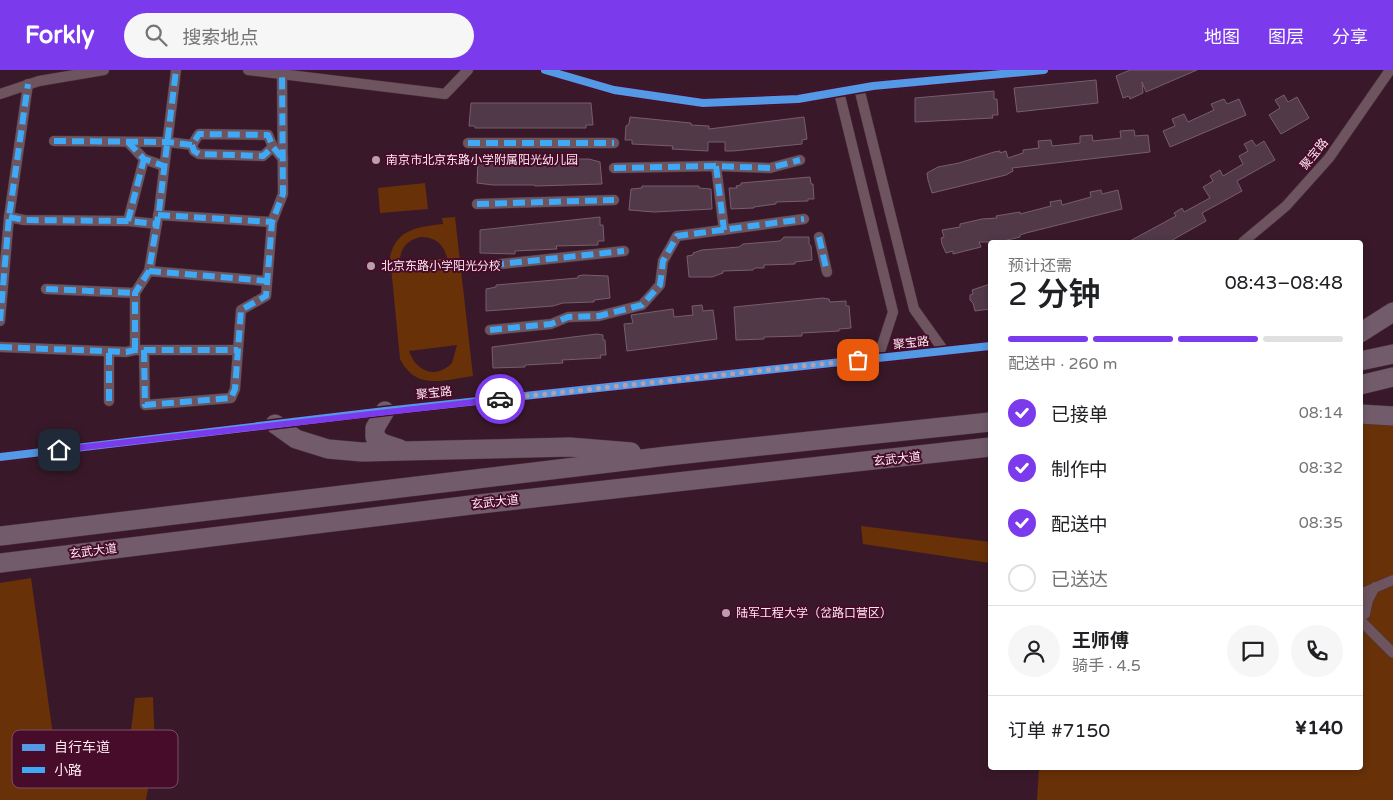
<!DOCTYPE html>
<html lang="zh">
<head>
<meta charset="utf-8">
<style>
  body { margin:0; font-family:"Varela Round","Noto Sans SC",sans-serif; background:#f6f6f6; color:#202124; height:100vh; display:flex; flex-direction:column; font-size:19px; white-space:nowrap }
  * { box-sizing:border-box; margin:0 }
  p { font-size:16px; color:#757577 }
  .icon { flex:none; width:28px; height:28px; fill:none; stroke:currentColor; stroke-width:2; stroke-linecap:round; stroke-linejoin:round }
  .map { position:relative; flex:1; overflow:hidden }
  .panel { position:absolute; left:988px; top:170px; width:375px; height:530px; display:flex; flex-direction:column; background:#fff; border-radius:5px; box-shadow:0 2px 8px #0003 }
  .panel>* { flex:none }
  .pin { position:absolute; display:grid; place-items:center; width:42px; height:42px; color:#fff; margin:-21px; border-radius:10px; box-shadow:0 2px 8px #0006 }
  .courier { position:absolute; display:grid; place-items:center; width:50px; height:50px; margin:-25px; border:4px solid #7c3aed; border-radius:50%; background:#fff; color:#222; box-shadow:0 1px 6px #0007 }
  .head em { font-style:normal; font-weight:600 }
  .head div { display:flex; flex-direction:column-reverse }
  .head { display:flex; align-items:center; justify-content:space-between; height:85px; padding:0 20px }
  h1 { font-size:32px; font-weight:600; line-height:38px }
  .bar { display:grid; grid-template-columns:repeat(4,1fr); gap:8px 5px; align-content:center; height:60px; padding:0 20px }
  .bar i { height:6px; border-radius:4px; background:#e0e0e0 }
  .bar .on { background:#7c3aed }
  .bar p { grid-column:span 4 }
  .line { display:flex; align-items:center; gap:12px; padding:0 20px; border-top:1px solid #e0e0e0 }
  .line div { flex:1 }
  .round { display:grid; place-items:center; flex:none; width:52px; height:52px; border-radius:26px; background:#f6f6f6 }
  ol { padding:0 20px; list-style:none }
  li { display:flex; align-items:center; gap:15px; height:55px }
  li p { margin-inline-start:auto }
  li .icon { padding:5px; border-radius:50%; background:#7c3aed; color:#fff; stroke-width:4 }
  li:last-child { color:#757577 }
  li i { width:28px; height:28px; border:2px solid #e0e0e0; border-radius:50% }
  header { display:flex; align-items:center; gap:30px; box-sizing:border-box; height:70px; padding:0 25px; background:#7c3aed; color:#fff }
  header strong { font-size:24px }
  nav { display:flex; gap:28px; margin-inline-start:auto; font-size:18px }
  .search { width:350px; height:45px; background:#f6f6f6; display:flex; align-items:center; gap:12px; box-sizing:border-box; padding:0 18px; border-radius:28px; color:#757577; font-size:19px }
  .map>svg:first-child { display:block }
</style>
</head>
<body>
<header>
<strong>Forkly</strong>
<div class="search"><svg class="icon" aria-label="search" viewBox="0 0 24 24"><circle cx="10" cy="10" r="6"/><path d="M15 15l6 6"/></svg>搜索地点</div>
<nav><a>地图</a><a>图层</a><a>分享</a></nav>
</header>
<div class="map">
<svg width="1393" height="730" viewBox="0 0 1393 730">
  <rect width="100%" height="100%" fill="#391929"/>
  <g fill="#683108" fill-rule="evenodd">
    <polygon points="425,113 428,139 380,143 378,118"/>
    <path d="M455 147 473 306C444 310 416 321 400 289L390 187C396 159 418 157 443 154L442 148ZM421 167C435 167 444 174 447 188L400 194C399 179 407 170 421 167ZM457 275 452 293C435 310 416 301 409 281Z"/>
    <polygon points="1360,352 1393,354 1393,730 1037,730 1039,698 1360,698"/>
    <polygon points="861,456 990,472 990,493 863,474"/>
    <polygon points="31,508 58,701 118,698 129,676 135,628 153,627 155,679 146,730 0,730 0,513"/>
  </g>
  <g fill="#513948" stroke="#775d6d">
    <polygon points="1130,0 1197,0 1146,22 1142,12 1143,23 1130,29 1129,26 1123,28 1116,6"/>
    <polygon points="1096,10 1098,33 1017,42 1014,18"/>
    <polygon points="994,21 994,29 997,29 998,45 992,45 993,48 915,52 915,28"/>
    <polygon points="1284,25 1288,32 1297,27 1309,48 1281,64 1269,45 1280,38 1275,30"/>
    <polygon points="1224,29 1227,34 1239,29 1246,45 1170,77 1163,61 1175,56 1172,49 1184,44 1188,52 1214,40 1211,34"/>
    <polygon points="471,33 591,33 593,55 586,55 586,58 475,58 475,56 469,56"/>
    <polygon points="630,47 691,53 691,55 709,56 709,59 804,47 807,69 802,70 802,74 733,81 725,81 725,72 708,72 708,81 672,79 673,76 632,74 632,70 625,70 626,56 629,54"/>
    <polygon points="1134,60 1135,66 1148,65 1150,82 1012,98 1013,101 1006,105 932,123 928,110 927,103 938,97 959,93 994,82 1000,81 1000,83 1006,81 1008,88 1023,83 1023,80 1039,78 1038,71 1051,70 1052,76 1080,73 1080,66 1092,65 1093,71 1121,68 1120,61"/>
    <polygon points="1252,70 1256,76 1264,71 1275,90 1237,111 1242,121 1202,143 1206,151 1169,172 1128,172 1176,146 1174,143 1182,138 1184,142 1210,128 1203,117 1213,111 1210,106 1220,100 1223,106 1243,94 1239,86 1248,81 1244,74"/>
    <polygon points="589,89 600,92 602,114 535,116 534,115 493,115 477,113 478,92 494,90"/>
    <polygon points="810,107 811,114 813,114 814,129 808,129 808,131 776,132 776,134 754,137 754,138 731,139 729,118 737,118 736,116 741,115 741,113"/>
    <polygon points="642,116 699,116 699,118 711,119 712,139 654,142 629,140 631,119 642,118"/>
    <polygon points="1101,120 1102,124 1118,120 1122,139 1026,163 1020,165 1020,167 999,172 979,172 981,177 953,184 953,181 946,183 942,174 941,168 944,167 942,160 960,157 960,154 982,149 997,148 996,146 1020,142 1020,144 1051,136 1050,132 1061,130 1062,135 1091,127 1090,122"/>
    <polygon points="600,147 600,155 603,155 604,171 598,171 598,175 556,176 557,179 515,181 515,184 480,183 480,160"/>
    <polygon points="784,167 809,167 809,174 811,176 812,190 795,192 795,194 764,195 764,198 755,198 753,200 723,201 723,203 712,207 689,207 687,186 693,185 693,183 702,180 739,177 743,174 780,171"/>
    <polygon points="583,205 608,206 610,228 594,230 594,232 563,233 553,236 486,241 486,219 496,217 496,215 578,208 578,206"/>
    <polygon points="990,214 990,239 975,241 973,233 970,230 970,225 973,224 972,220"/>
    <polygon points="823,228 829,229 830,232 846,231 846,236 849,236 851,258 839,259 839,261 802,263 802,266 764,267 764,269 736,270 734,237"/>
    <polygon points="702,235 703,241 713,240 717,269 627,281 624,254 633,253 631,245 673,239 674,247 693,245 692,236"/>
    <polygon points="597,264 603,265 603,270 605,270 606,285 600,285 601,288 562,290 563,293 525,295 525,297 493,298 492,277"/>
  </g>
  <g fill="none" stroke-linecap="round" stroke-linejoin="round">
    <g stroke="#4a343e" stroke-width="11">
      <g id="street">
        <polyline points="248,0 445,24 468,0"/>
        <polyline points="545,0 614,20 703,33 798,29 873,16 1044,0"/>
        <polyline points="859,18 914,239 944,281"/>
        <polyline points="839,22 893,242 878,288"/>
        <polyline points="0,24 39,11 104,0"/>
        <polyline points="54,71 168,72 192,75 199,64 268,65 273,77 283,89"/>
        <polyline points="128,72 144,89 164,96"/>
        <polyline points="468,73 614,73"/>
        <polyline points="192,75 194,81 199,84 263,86 273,77"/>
        <polyline points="716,96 724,160"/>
        <polyline points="614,98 716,96 770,98 800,90"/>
        <polyline points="477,134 614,130"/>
        <polyline points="158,145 272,152"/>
        <polyline points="9,147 24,150 128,151 157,154"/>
        <polyline points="128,151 144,89"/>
        <polyline points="819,167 827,202"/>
        <polyline points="1243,172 1286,136 1329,88 1390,0"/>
        <polyline points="492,195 624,181"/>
        <polyline points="149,201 267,211"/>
        <polyline points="46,219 135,223"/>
        <polyline points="0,251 9,147 28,14"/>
        <polyline points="490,260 551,254 568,247 599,246 642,235 660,215 663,191 677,166 804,149"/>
        <polyline points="0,277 126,282 135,280 238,280"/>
        <polyline points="135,280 135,223 149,201 159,141 176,0"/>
        <polyline points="144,280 145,335 231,328 235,319 241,240 266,226 272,152 283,124 282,4"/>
        <polyline points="109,331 109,282"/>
        <polyline points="0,387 385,341 990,276"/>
        <polyline points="1360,524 1393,510"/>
        <polyline points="1365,544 1368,530 1375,517"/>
        <polyline points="1362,552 1393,583"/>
      </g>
    </g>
    <g stroke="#4a343e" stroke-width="20">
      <g id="highway">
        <polyline points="1360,263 1393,242"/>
        <polyline points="1360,291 1393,284"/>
        <polyline points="1360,315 1393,307"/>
        <polyline points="385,341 375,358 375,367 382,373 400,379"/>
        <polyline points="1360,344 1393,346"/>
        <polyline points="275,354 296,369 328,379 362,382 570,377 631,382"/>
        <polyline points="0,466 667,386 990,352"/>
        <polyline points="0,493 471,435 990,377"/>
      </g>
    </g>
    <use href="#street" stroke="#6d545f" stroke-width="10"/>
    <use href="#highway" stroke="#725c6c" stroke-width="19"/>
    <g stroke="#3fa9f5" stroke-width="6" stroke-dasharray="12 6" stroke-linecap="butt">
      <polyline points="54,71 168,72 192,75 199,64 268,65 273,77 283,89"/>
      <polyline points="128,72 144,89 164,96"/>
      <polyline points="468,73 614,73"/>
      <polyline points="192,75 194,81 199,84 263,86 273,77"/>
      <polyline points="716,96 724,160"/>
      <polyline points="614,98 716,96 770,98 800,90"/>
      <polyline points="477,134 614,130"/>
      <polyline points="158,145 272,152"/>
      <polyline points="9,147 24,150 128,151 157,154"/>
      <polyline points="128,151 144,89"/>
      <polyline points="819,167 827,202"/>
      <polyline points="492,195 624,181"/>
      <polyline points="149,201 267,211"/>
      <polyline points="46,219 135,223"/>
      <polyline points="0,251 9,147 28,14"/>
      <polyline points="490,260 551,254 568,247 599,246 642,235 660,215 663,191 677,166 804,149"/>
      <polyline points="0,277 126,282 135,280 238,280"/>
      <polyline points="135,280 135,223 149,201 159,141 176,0"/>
      <polyline points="144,280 145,335 231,328 235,319 241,240 266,226 272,152 283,124 282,4"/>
      <polyline points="109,331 109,282"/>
    </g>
    <g stroke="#460c2a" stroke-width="11">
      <g id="cycleway">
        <polyline points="545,0 614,20 703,33 798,29 873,16 1044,0"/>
        <polyline points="0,387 385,341 990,276"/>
      </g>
    </g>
    <use href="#cycleway" stroke="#5399e6" stroke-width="8"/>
  </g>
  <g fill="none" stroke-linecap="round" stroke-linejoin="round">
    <polyline stroke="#ba9faa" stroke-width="5" stroke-dasharray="0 9" points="500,329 858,290"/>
    <polyline stroke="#7c3aed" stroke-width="6" points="59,380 500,329"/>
  </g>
  <g fill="#ba9faa" stroke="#460c2a" stroke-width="2">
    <circle cx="376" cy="90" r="5"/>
    <circle cx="371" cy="196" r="5"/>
    <circle cx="726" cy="543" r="5"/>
  </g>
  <g text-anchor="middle" stroke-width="4" stroke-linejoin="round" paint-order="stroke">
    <g font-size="12" fill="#ffe7f0" stroke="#460c2a">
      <text transform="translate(1314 84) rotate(-51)" y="4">聚宝路</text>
      <text transform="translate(911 273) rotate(-6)" y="4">聚宝路</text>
      <text transform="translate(434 323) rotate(-6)" y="4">聚宝路</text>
      <text transform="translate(897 389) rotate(-6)" y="4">玄武大道</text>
      <text transform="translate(495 432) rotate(-6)" y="4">玄武大道</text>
      <text transform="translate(93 481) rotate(-7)" y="4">玄武大道</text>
    </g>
    <g font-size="12" fill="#ffe7f0" stroke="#460c2a" text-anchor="start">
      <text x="386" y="94">南京市北京东路小学附属阳光幼儿园</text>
      <text x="381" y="200">北京东路小学阳光分校</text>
      <text x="736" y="547">陆军工程大学（岔路口营区）</text>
    </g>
  </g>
  <rect x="12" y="660" width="166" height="58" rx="8" fill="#460c2a" stroke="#7e4e65" stroke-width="1"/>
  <rect x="22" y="674" width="23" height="7" fill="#5399e6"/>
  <rect x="22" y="697" width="23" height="6" fill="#3fa9f5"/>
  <g font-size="14" fill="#ffe7f0">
    <text x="54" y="682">自行车道</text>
    <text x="54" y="705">小路</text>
  </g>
</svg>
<div class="pin" style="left:858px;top:290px;background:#ea580c"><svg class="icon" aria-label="bag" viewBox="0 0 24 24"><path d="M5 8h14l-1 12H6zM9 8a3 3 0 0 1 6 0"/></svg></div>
<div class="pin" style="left:59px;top:380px;background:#1f2937"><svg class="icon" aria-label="home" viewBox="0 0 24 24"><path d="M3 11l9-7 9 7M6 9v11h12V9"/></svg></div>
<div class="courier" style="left:500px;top:329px"><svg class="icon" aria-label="car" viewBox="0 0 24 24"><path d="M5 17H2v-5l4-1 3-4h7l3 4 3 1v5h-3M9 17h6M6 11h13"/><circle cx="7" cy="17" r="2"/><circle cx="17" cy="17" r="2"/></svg></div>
<section class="panel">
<div class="head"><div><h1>2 分钟</h1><p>预计还需</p></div><em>08:43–08:48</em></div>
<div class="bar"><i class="on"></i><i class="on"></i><i class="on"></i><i></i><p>配送中 · 260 m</p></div>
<ol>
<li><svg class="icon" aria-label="check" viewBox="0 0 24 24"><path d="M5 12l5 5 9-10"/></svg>已接单<p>08:14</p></li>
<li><svg class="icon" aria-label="check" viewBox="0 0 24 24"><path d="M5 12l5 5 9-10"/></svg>制作中<p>08:32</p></li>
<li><svg class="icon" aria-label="check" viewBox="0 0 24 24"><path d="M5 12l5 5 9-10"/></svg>配送中<p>08:35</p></li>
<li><i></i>已送达</li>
</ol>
<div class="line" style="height:90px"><a class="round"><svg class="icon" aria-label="person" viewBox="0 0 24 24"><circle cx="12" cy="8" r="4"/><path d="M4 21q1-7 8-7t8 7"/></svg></a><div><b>王师傅</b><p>骑手 · 4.5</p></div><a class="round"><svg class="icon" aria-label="chat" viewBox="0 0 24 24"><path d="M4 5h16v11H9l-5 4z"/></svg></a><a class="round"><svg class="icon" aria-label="phone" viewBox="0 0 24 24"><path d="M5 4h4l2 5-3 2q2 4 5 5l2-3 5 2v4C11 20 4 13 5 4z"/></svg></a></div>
<div class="line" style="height:65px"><div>订单 #7150</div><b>¥140</b></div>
</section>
</div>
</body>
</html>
